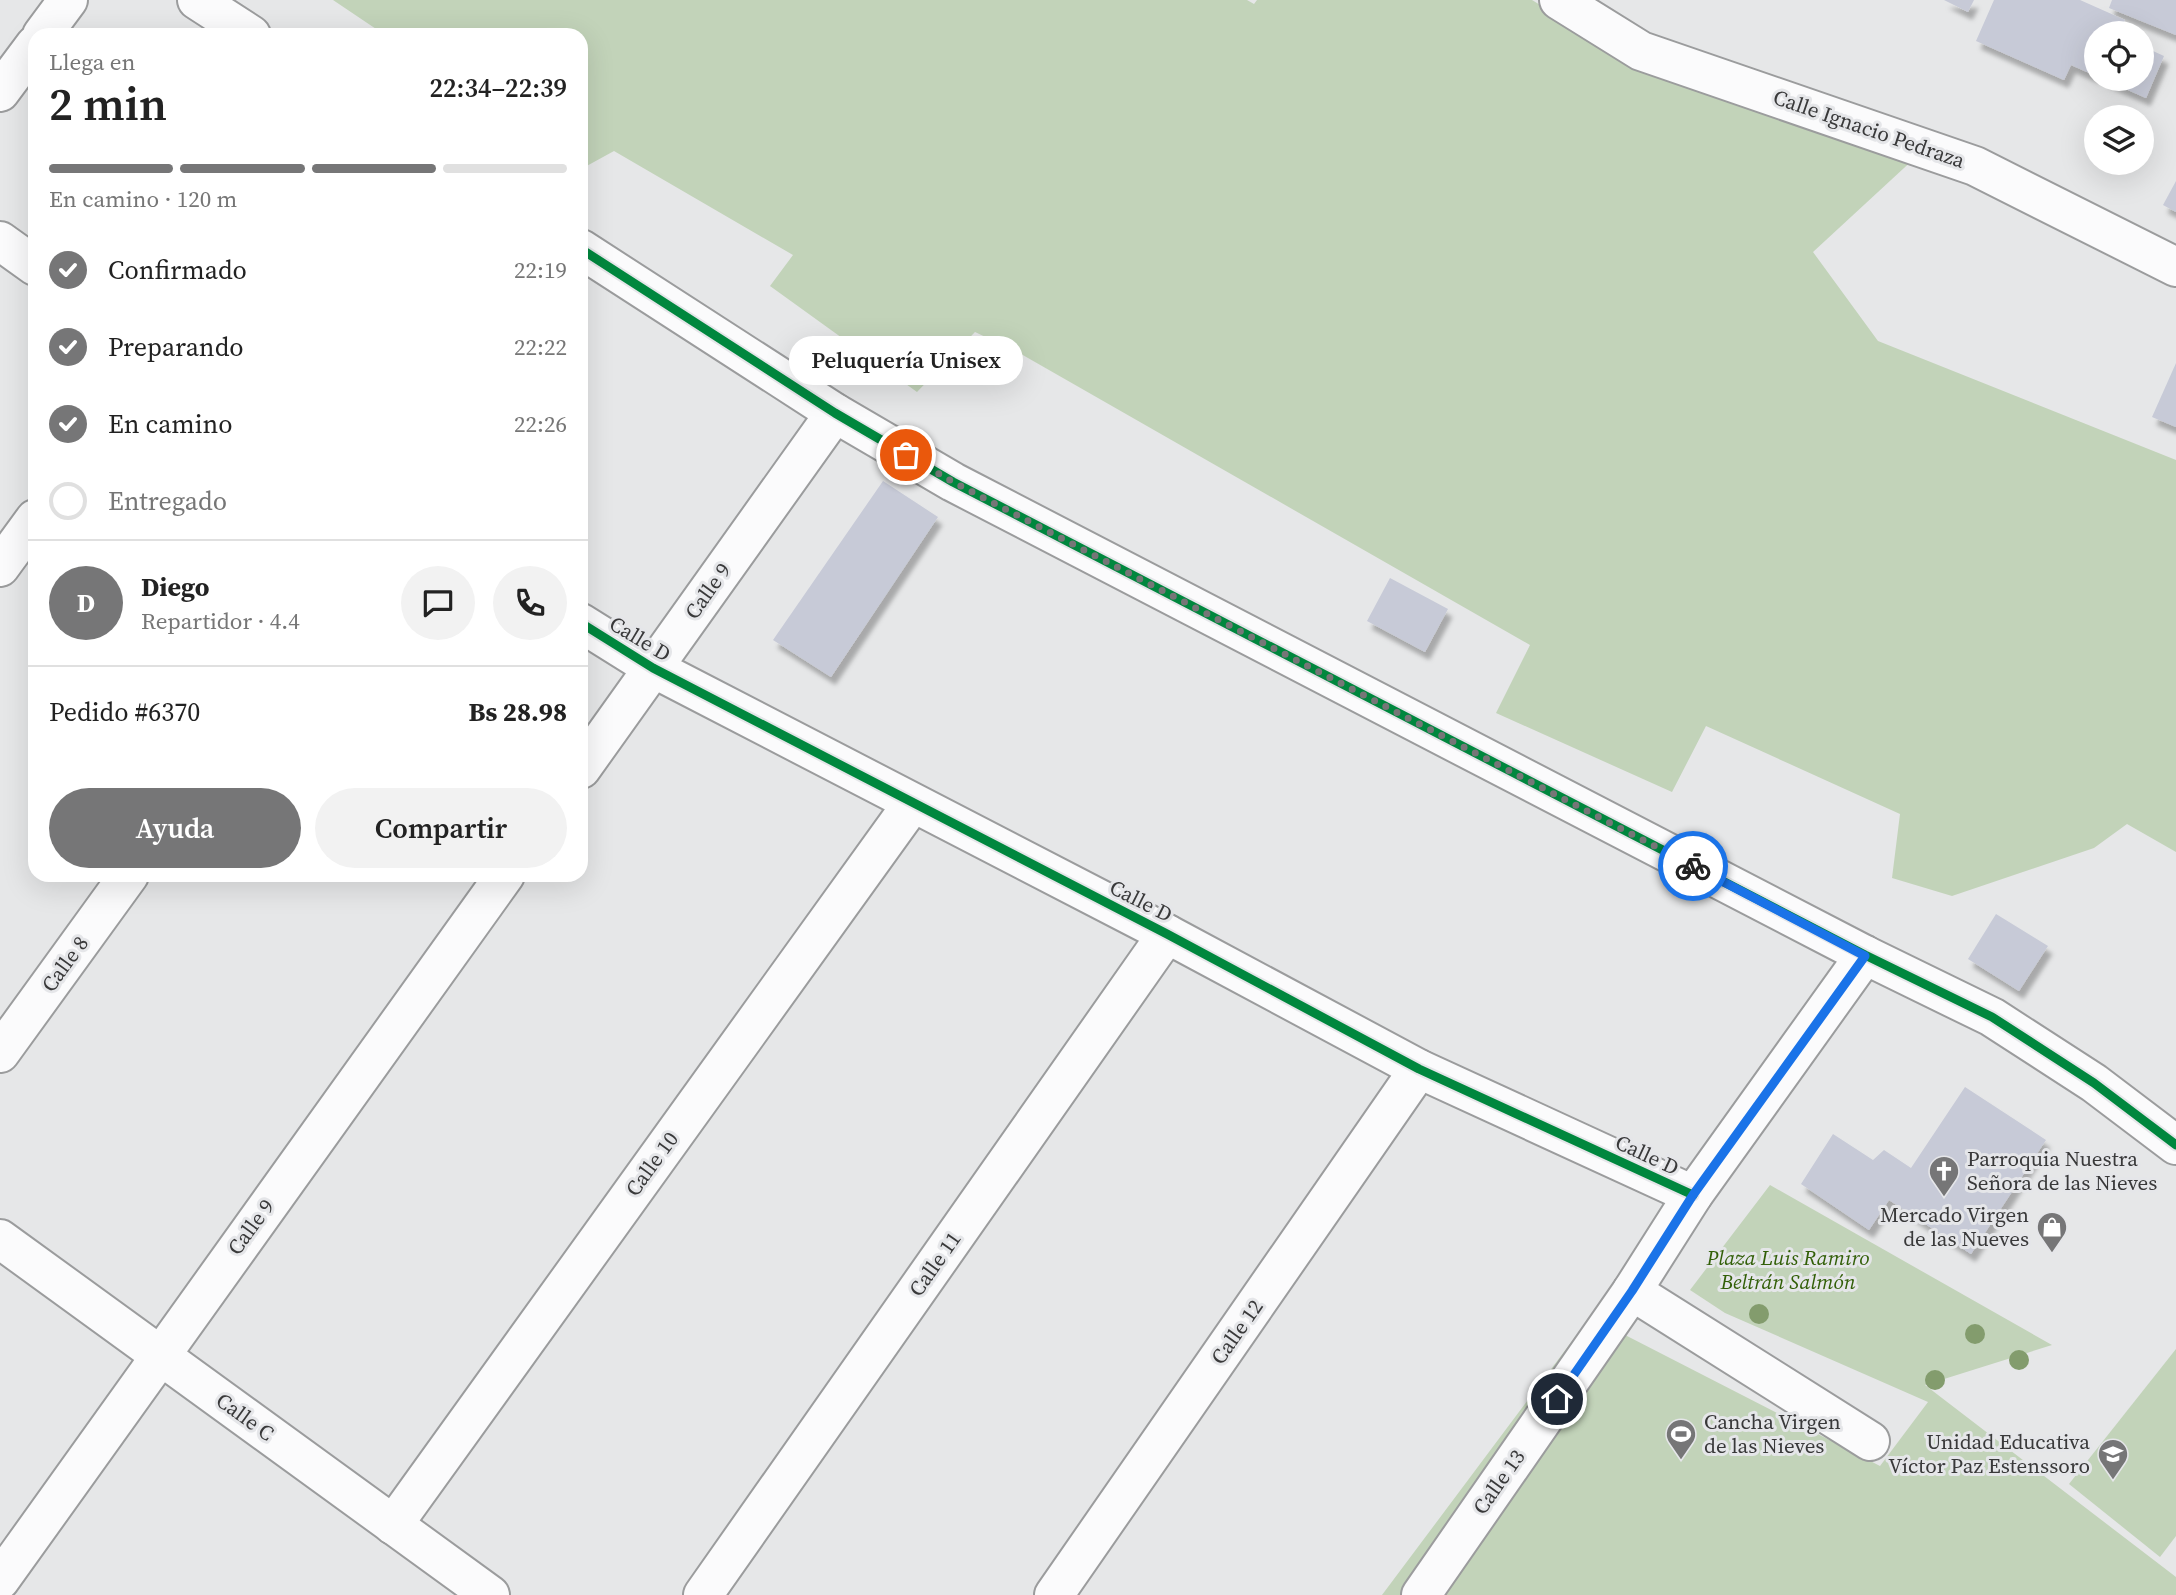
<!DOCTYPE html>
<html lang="es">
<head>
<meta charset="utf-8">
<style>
  body { margin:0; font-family:"Source Serif 4",serif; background:#f2f2f2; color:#222; height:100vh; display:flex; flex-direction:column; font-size:26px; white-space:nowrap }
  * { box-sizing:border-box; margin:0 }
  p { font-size:23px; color:#767676 }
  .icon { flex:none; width:38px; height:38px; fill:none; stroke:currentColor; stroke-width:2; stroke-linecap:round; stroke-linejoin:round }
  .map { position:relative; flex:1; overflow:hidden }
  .panel { position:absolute; left:28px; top:28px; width:560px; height:854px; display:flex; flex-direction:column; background:#fff; border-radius:21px; box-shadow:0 7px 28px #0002 }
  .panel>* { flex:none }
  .buttons { position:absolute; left:2084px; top:21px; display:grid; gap:14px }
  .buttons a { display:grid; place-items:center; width:70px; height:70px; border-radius:50%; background:#fff; box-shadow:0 7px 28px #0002; font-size:35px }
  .pin { position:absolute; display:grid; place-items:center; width:60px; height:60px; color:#fff; margin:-30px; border:4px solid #fff; border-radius:50%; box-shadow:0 2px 7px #0007 }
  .courier { position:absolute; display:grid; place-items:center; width:70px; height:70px; margin:-35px; border:5px solid #1a73e8; border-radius:50%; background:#fff; color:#222; box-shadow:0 2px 9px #0007 }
  .bubble { position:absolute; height:49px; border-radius:24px; background:#fff; box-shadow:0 7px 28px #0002; font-size:23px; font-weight:600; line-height:49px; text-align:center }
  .head em { font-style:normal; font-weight:600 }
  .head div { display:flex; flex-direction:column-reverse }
  .head { display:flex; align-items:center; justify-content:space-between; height:119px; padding:0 21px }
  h1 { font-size:46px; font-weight:600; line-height:52px }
  .bar { display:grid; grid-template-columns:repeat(4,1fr); gap:10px 7px; align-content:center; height:84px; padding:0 21px }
  .bar i { height:9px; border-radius:5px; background:#e0e0e0 }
  .bar .current { background:#767677 }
  .bar p { grid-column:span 4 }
  .line { display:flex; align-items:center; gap:18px; padding:0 21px; border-top:2px solid #e0e0e0 }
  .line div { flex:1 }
  .round { display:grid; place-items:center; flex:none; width:74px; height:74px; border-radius:37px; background:#f2f2f2 }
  ol { padding:0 21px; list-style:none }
  li { display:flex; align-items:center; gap:21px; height:77px }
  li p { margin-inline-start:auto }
  li .icon { padding:7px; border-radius:50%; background:#767677; color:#fff; stroke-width:4 }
  li:last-child { color:#767676 }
  li i { width:38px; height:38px; border:4px solid #e0e0e0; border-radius:50% }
  .primary-button { display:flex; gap:14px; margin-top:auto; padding:14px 21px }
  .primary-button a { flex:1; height:80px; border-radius:42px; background:#767677; color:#fff; font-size:28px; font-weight:600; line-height:80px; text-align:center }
  .primary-button a+a { background:#f2f2f2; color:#222 }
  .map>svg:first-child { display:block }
</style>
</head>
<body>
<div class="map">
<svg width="2176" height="1595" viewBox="0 0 2176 1595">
  <defs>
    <filter id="shadow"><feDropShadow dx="4.5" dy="8" stdDeviation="2" flood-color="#0004"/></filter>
  </defs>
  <rect width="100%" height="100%" fill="#e6e7e8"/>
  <g fill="#c2d3b9">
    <polygon points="333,0 1247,0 1254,4 1257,0 1532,0 1653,74 1930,144 1813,252 1878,341 2176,460 2176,852 2127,824 2094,848 1952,896 1892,878 1900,814 1706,726 1672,792 1496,713 1530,645 1021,354 975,332 917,392 770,286 793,255 614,151 583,168 581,167 581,35 385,35"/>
    <polygon points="1770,1185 2052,1345 1925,1385 2176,1577 2176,1595 1382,1595 1590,1317 1880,1466 1928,1402 1725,1313 1690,1290"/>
    <polygon points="2176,1349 2176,1536 2160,1557 2069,1484"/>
  </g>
  <g fill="#c7cad7" filter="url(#shadow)">
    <polygon points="1944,0 1974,0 1968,12"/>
    <polygon points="1994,0 2080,0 2125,20 2118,33 2096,33 2096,76 2071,65 2064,80 1976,41"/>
    <polygon points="2112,0 2176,0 2176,35 2109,8"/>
    <polygon points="2142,46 2164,56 2146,98 2103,79 2142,79"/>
    <polygon points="2176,181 2176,212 2163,205"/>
    <polygon points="2176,363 2176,427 2152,417"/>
    <polygon points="883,481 938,517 831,677 773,640"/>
    <polygon points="1390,578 1448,609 1425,652 1367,621"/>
    <polygon points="1996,914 2048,946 2019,991 1968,959"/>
    <polygon points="1965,1087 2046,1140 1971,1254 1889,1200 1869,1230 1801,1184 1833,1134 1873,1160 1884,1150 1911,1168"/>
  </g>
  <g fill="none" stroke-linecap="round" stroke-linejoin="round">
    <g stroke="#9b9c9d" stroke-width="42">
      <g id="minor">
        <polyline points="1559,0 1641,51 1975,166 2176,267"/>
        <polyline points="42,35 68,0"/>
        <polyline points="0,92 35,45"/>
        <polyline points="0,241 35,266"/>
        <polyline points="0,567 35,519"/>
        <polyline points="581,623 653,668 1167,934 1419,1069 1693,1195"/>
        <polyline points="581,769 835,413"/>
        <polyline points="0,1053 129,875"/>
        <polyline points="0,1239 490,1595"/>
        <polyline points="1632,1291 1870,1441"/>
        <polyline points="393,1525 912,804"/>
        <polyline points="0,1580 505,875"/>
        <polyline points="703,1595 1167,934"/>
        <polyline points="1054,1595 1419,1069"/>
        <polyline points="1421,1595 1632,1291 1693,1195 1865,955"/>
      </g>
    </g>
    <g stroke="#9b9c9d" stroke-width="42">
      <g id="tertiary">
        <polyline points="197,0 251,35"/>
        <polyline points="581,249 835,413 953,482 1865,955 1992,1017 2094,1083 2176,1145"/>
      </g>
    </g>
    <use href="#minor" stroke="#fbfbfc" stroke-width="38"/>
    <use href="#tertiary" stroke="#fbfbfc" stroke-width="38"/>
    <g stroke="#e5e6e9" stroke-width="13">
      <g id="cycleway">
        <polyline points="581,249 835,413 953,482 1865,955 1992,1017 2094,1083 2176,1145"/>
        <polyline points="581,623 653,668 1167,934 1419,1069 1693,1195"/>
      </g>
    </g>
    <use href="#cycleway" stroke="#00873e" stroke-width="9"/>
  </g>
  <g fill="#839c6d">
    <circle cx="1759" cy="1314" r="10"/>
    <circle cx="1975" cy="1334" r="10"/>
    <circle cx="2019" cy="1360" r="10"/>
    <circle cx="1935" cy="1380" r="10"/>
  </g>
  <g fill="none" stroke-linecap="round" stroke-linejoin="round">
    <polyline stroke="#767677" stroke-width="7" stroke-dasharray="0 12.6" points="906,455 953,482 1693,866"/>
    <polyline stroke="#1a73e8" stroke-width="9" points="1557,1399 1632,1291 1693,1195 1865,956 1693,866"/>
  </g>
  <defs>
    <g id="church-pin" transform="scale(1.575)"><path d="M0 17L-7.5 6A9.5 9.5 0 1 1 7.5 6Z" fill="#767677" stroke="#e5e6e9"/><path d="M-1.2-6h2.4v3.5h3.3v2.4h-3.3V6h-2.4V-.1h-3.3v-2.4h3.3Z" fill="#fff"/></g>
    <g id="shop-pin" transform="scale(1.575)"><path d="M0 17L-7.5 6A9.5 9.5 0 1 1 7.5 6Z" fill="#767677" stroke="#e5e6e9"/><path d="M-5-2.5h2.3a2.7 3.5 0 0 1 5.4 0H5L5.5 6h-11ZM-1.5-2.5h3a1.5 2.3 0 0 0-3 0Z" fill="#fff"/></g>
    <g id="stadium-pin" transform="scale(1.575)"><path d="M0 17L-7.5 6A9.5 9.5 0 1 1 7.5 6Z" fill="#767677" stroke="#e5e6e9"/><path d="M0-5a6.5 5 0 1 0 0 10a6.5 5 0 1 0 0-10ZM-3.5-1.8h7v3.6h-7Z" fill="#fff"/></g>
    <g id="school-pin" transform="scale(1.575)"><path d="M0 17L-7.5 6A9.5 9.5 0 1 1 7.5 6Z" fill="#767677" stroke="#e5e6e9"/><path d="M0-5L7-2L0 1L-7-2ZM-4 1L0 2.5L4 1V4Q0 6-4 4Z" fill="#fff"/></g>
  </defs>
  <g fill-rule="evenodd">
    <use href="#church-pin" x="1944" y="1171"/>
    <use href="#shop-pin" x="2052" y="1227"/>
    <use href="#stadium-pin" x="1681" y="1434"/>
    <use href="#school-pin" x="2113" y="1454"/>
  </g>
  <g text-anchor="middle" stroke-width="6" stroke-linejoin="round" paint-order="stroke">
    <g font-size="21" fill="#39393a" stroke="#e5e6e9">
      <text transform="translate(1869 129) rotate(19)" y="7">Calle Ignacio Pedraza</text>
      <text transform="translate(708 591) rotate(-55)" y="7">Calle 9</text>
      <text transform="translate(640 639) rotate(31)" y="7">Calle D</text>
      <text transform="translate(1141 901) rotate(27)" y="7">Calle D</text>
      <text transform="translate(65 964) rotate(-54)" y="7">Calle 8</text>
      <text transform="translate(1647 1155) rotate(25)" y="7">Calle D</text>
      <text transform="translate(652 1164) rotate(-54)" y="7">Calle 10</text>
      <text transform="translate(251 1227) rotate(-54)" y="7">Calle 9</text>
      <text transform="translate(935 1264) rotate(-55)" y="7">Calle 11</text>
      <text transform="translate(1237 1332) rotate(-55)" y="7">Calle 12</text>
      <text transform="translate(245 1417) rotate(36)" y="7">Calle C</text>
      <text transform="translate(1499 1482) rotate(-55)" y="7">Calle 13</text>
    </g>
    <g font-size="21" fill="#39393a" stroke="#e5e6e9" text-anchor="start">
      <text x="1967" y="1166">Parroquia Nuestra<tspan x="1967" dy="24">Señora de las Nieves</tspan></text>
      <text x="2029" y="1222" text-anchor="end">Mercado Virgen<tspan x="2029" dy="24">de las Nueves</tspan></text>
      <text x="1704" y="1429">Cancha Virgen<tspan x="1704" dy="24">de las Nieves</tspan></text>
      <text x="2090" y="1449" text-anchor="end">Unidad Educativa<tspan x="2090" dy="24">Víctor Paz Estenssoro</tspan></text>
    </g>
    <g font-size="21" font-style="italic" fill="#325f08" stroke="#e5e6e9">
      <text x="1788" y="1265">Plaza Luis Ramiro<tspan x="1788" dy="24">Beltrán Salmón</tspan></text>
    </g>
  </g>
</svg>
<div class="buttons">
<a><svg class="icon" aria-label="locate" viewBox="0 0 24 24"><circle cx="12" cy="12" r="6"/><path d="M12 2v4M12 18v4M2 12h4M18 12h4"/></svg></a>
<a><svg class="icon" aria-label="layers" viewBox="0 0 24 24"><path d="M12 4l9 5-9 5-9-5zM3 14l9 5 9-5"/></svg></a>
</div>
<div class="pin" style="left:906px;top:455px;background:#ea580c"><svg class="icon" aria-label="bag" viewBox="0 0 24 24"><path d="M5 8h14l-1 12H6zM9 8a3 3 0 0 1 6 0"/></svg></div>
<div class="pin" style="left:1557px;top:1399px;background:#1f2937"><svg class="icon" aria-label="home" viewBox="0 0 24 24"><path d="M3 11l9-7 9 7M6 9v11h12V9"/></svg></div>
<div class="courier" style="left:1693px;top:866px"><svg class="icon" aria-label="bike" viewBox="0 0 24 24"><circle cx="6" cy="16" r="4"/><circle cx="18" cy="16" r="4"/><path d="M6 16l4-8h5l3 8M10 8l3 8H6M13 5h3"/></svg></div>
<div class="bubble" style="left:789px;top:336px;width:234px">Peluquería Unisex</div>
<section class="panel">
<div class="head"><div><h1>2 min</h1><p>Llega en</p></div><em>22:34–22:39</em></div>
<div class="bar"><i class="current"></i><i class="current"></i><i class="current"></i><i></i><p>En camino · 120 m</p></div>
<ol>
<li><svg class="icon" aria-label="check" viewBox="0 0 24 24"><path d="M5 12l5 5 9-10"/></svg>Confirmado<p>22:19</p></li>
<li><svg class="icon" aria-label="check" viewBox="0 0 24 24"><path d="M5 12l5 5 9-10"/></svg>Preparando<p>22:22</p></li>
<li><svg class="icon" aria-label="check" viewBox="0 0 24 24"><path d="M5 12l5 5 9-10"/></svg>En camino<p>22:26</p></li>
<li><i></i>Entregado</li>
</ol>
<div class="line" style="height:126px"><b class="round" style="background:#767677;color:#fff">D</b><div><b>Diego</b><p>Repartidor · 4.4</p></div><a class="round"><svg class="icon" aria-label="chat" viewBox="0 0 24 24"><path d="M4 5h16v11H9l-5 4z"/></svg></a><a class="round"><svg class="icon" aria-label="phone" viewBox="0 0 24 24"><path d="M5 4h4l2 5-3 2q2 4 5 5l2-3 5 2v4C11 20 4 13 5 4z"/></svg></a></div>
<div class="line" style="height:91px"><div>Pedido #6370</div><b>Bs 28.98</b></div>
<div class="primary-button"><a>Ayuda</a><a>Compartir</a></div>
</section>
</div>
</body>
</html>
